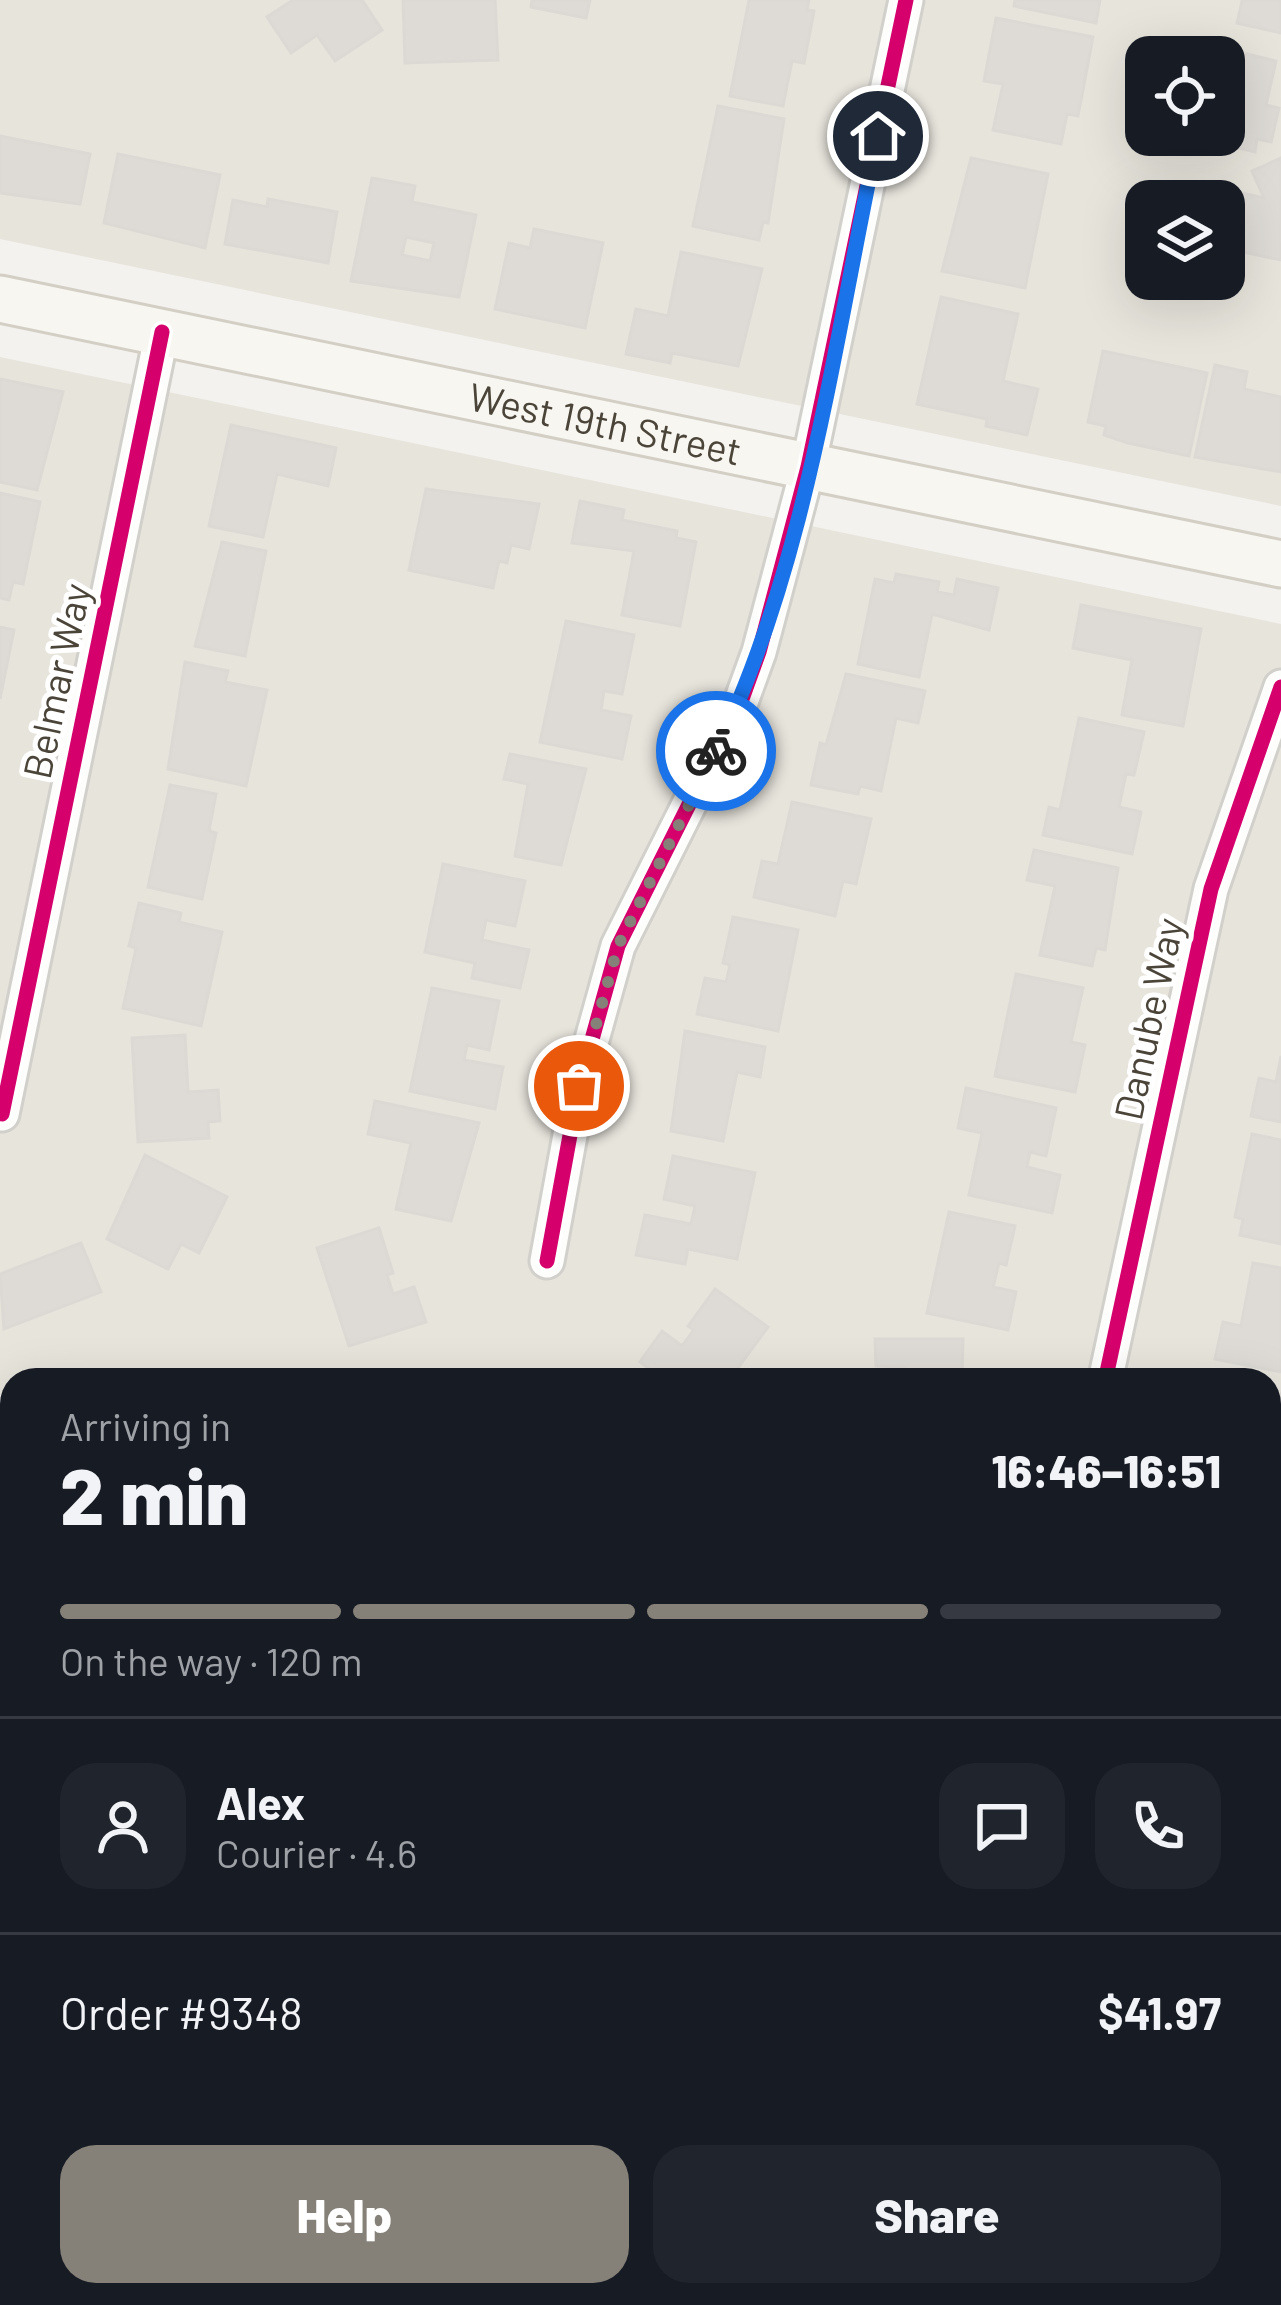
<!DOCTYPE html>
<html lang="en">
<head>
<meta charset="utf-8">
<style>
  body { margin:0; font-family:Barlow,sans-serif; background:#20242c; color:#f1f3f6; height:100vh; display:flex; flex-direction:column; font-size:45px; white-space:nowrap }
  * { box-sizing:border-box; margin:0 }
  p { font-size:39px; color:#9ea1a6 }
  .icon { flex:none; width:66px; height:66px; fill:none; stroke:currentColor; stroke-width:2; stroke-linecap:round; stroke-linejoin:round }
  .map { position:relative; flex:1; overflow:hidden }
  .sheet { position:absolute; left:0px; top:1368px; width:1281px; height:939px; display:flex; flex-direction:column; background:#171b24; border-radius:36px 36px 0 0; box-shadow:0 12px 48px #0002 }
  .sheet>* { flex:none }
  .fabs { position:absolute; left:1125px; top:36px; display:grid; gap:24px }
  .fabs a { display:grid; place-items:center; width:120px; height:120px; border-radius:24px; background:#171b24; box-shadow:0 12px 48px #0002; font-size:60px }
  .pin { position:absolute; display:grid; place-items:center; width:102px; height:102px; color:#fff; margin:-51px; border:6px solid #fff; border-radius:50%; box-shadow:0 3px 12px #0007 }
  .courier { position:absolute; display:grid; place-items:center; width:120px; height:120px; margin:-60px; border:9px solid #1a73e8; border-radius:50%; background:#fff; color:#222; box-shadow:0 3px 15px #0007 }
  .summary em { font-style:normal; font-weight:800 }
  .summary div { display:flex; flex-direction:column-reverse }
  .summary { display:flex; align-items:center; justify-content:space-between; height:204px; padding:0 60px }
  h1 { font-size:78px; font-weight:800; line-height:90px }
  .bar { display:grid; grid-template-columns:repeat(4,1fr); gap:18px 12px; align-content:center; height:144px; padding:0 60px }
  .bar i { height:15px; border-radius:9px; background:#363941 }
  .bar .on { background:#868178 }
  .bar p { grid-column:span 4 }
  .line { display:flex; align-items:center; gap:30px; padding:0 60px; border-top:3px solid #363941 }
  .line div { flex:1 }
  .round { display:grid; place-items:center; flex:none; width:126px; height:126px; border-radius:36px; background:#20242c }
  .button { display:flex; gap:24px; margin-top:auto; padding:24px 60px }
  .button a { flex:1; height:138px; border-radius:36px; background:#868178; color:#fff; font-size:48px; font-weight:800; line-height:138px; text-align:center }
  .button a+a { background:#20242c; color:#f1f3f6 }
  .map>svg:first-child { display:block }
</style>
</head>
<body>
<div class="map">
<svg width="1281" height="2305" viewBox="0 0 1281 2305">
  <rect width="100%" height="100%" fill="#f4f2ee"/>
  <g fill="#e7e4dc" fill-rule="evenodd">
    <path d="M0 0H1281V506L0 239ZM1146 57H1224V135H1146ZM1146 201H1224V279H1146Z"/>
    <polygon points="0,357 1281,624 1281,1647 1269,1644 1269,1380 12,1380 12,1397 0,1395"/>
    <polygon points="0,1920 12,1923 12,2295 1269,2295 1269,2229 1281,2232 1281,2305 0,2305"/>
  </g>
  <g fill="#dedbd6" stroke="#dcd9d4" stroke-width="3" fill-rule="evenodd">
    <polygon points="293,0 362,0 382,30 335,61 317,35 291,53 267,17"/>
    <polygon points="403,0 495,0 498,60 405,63"/>
    <polygon points="532,0 590,0 586,18 531,7"/>
    <polygon points="749,0 809,0 807,10 814,11 804,63 792,61 783,106 730,96"/>
    <polygon points="1015,0 1100,0 1096,23 1014,6"/>
    <polygon points="1259,0 1281,0 1281,33 1237,23 1242,1"/>
    <polygon points="996,18 1093,37 1078,116 1067,114 1061,144 993,130 1003,84 984,81"/>
    <polygon points="1201,43 1276,61 1266,105 1279,108 1271,142 1257,139 1255,152 1184,135 1224,135 1224,57 1197,57"/>
    <polygon points="718,106 784,119 768,223 763,222 759,240 693,226"/>
    <polygon points="0,136 90,154 80,204 0,193"/>
    <polygon points="118,154 220,175 205,248 104,223"/>
    <polygon points="971,158 1048,174 1025,288 942,271"/>
    <polygon points="1281,158 1281,260 1224,248 1233,191 1264,198 1252,171"/>
    <path d="M372 178 415 186 412 202 476 215 459 297 351 281ZM406 237 434 243 430 261 402 255Z"/>
    <polygon points="268,199 337,212 328,263 225,244 233,200 267,207"/>
    <polygon points="534,229 603,243 585,328 495,309 509,243 530,248"/>
    <polygon points="681,252 762,269 738,366 672,353 670,363 626,354 636,309 668,316"/>
    <polygon points="941,297 1018,314 1003,381 1038,389 1027,435 986,426 987,419 917,404"/>
    <polygon points="1103,351 1207,373 1189,456 1128,443 1104,435 1106,426 1088,422"/>
    <polygon points="1215,365 1247,372 1244,389 1281,397 1281,472 1195,457"/>
    <polygon points="0,379 63,392 37,490 0,482"/>
    <polygon points="231,425 336,448 328,486 277,474 263,537 209,526"/>
    <polygon points="426,489 539,504 529,549 511,545 507,563 499,561 493,588 409,570"/>
    <polygon points="0,493 40,502 23,584 13,582 9,600 0,598"/>
    <polygon points="580,501 624,510 622,520 677,531 676,538 696,542 680,626 622,615 634,551 572,543"/>
    <polygon points="222,542 266,551 245,656 195,646"/>
    <polygon points="896,574 939,582 937,592 954,595 957,579 998,588 989,630 932,614 919,677 858,664 875,579 894,583"/>
    <polygon points="1081,605 1201,629 1183,726 1122,715 1132,660 1073,648"/>
    <polygon points="566,621 634,635 622,694 604,691 601,710 631,716 622,759 540,742"/>
    <polygon points="0,627 14,630 0,699"/>
    <polygon points="185,662 228,671 225,682 267,690 246,786 168,769"/>
    <polygon points="846,674 925,691 918,723 896,718 881,791 860,786 858,794 811,785 820,743 826,745"/>
    <polygon points="1079,718 1144,732 1134,775 1126,774 1119,807 1141,812 1132,854 1043,835 1049,807 1060,810"/>
    <polygon points="510,754 586,769 561,865 515,856 528,784 504,779"/>
    <polygon points="170,785 216,794 209,831 216,833 202,899 148,887"/>
    <polygon points="792,802 871,819 856,884 843,881 835,916 754,897 762,861 778,864"/>
    <polygon points="1034,850 1118,868 1105,950 1096,948 1092,966 1040,955 1055,886 1027,880"/>
    <polygon points="443,864 525,881 515,926 486,920 482,940 529,950 520,988 472,978 475,963 425,952"/>
    <polygon points="139,903 181,913 179,922 222,932 201,1026 123,1008 136,948 129,946"/>
    <polygon points="733,917 798,930 778,1031 697,1014 705,978 726,982 730,965 723,963"/>
    <polygon points="1016,974 1083,988 1071,1042 1085,1045 1075,1092 995,1076"/>
    <polygon points="432,988 499,1001 489,1050 467,1045 464,1060 503,1067 495,1109 410,1091"/>
    <polygon points="685,1031 765,1047 760,1077 737,1072 723,1141 671,1131"/>
    <polygon points="185,1035 188,1092 218,1090 220,1121 208,1122 209,1138 138,1142 132,1038"/>
    <polygon points="1281,1056 1281,1122 1251,1116 1259,1078 1276,1082"/>
    <polygon points="966,1088 1056,1108 1046,1156 1030,1152 1027,1167 1060,1175 1052,1213 969,1195 982,1133 958,1128"/>
    <polygon points="375,1101 479,1123 451,1221 396,1209 411,1143 368,1134"/>
    <polygon points="1252,1134 1281,1140 1281,1244 1240,1235 1243,1219 1235,1217"/>
    <polygon points="145,1155 227,1197 199,1253 181,1244 168,1269 107,1239"/>
    <polygon points="673,1156 755,1173 737,1259 688,1249 685,1264 636,1255 645,1215 691,1224 695,1206 664,1199"/>
    <polygon points="949,1212 1015,1226 1006,1265 999,1263 993,1287 1016,1292 1008,1330 927,1313"/>
    <polygon points="379,1228 393,1273 387,1275 393,1294 414,1287 426,1322 349,1346 317,1248"/>
    <polygon points="81,1243 101,1292 4,1329 0,1274"/>
    <polygon points="1253,1263 1281,1268 1281,1372 1215,1359 1223,1322 1241,1326"/>
    <polygon points="715,1289 768,1327 729,1380 665,1380 640,1362 662,1331 682,1346 694,1330 688,1326"/>
    <polygon points="875,1339 963,1339 962,1377 970,1380 904,1380 904,1367 876,1366"/>
    <polygon points="1280,1395 1281,1502 1271,1517 1269,1410"/>
    <polygon points="0,2075 12,2078 12,2164 0,2162"/>
    <polygon points="676,2295 754,2295 752,2305 709,2305"/>
    <polygon points="831,2295 902,2295 900,2305 829,2305"/>
    <polygon points="975,2295 1045,2295 1043,2305 947,2305 949,2296 973,2301"/>
    <polygon points="1084,2295 1102,2295 1140,2303 1082,2305"/>
  </g>
  <g fill="none" stroke-linecap="round" stroke-linejoin="round">
    <g stroke="#d2d0cb" stroke-width="39">
      <g id="street">
        <polyline points="2,1114 162,332"/>
        <polyline points="547,1261 579,1086 618,946 742,699 759,652 808,467 906,0"/>
        <polyline points="1107,1372 1211,889 1281,687"/>
        <polyline points="0,1953 12,1955"/>
        <polyline points="590,2305 592,2295"/>
      </g>
    </g>
    <g stroke="#d3cfc5" stroke-width="51">
      <g id="secondary">
        <path id="s1" d="M0 299 1281 564"/>
      </g>
    </g>
    <g stroke="#ccbfa9" stroke-width="63">
      <g id="highway">
        <polyline points="0,1577 12,1580"/>
        <polyline points="0,1767 12,1769"/>
        <polyline points="1269,1844 1281,1846"/>
        <polyline points="1269,2063 1281,2069"/>
      </g>
    </g>
    <use href="#street" stroke="#fdfdfc" stroke-width="33"/>
    <use href="#secondary" stroke="#f7f6f1" stroke-width="45"/>
    <use href="#highway" stroke="#ede8db" stroke-width="57"/>
    <g stroke="#fff" stroke-width="22">
      <g id="cycleway">
        <polyline points="2,1114 162,332"/>
        <polyline points="547,1261 579,1086 618,946 742,699 759,652 808,467 906,0"/>
        <polyline points="1107,1372 1211,889 1281,687"/>
      </g>
    </g>
    <use href="#cycleway" stroke="#d6006c" stroke-width="15"/>
  </g>
  <g fill="none" stroke-linecap="round" stroke-linejoin="round">
    <polyline stroke="#868178" stroke-width="12" stroke-dasharray="0 21.6" points="579,1086 618,946 716,751"/>
    <path stroke="#1a73e8" stroke-width="15" d="M716 751C807 566 835 337 878 136"/>
  </g>
  <g text-anchor="middle" stroke-width="10" stroke-linejoin="round" paint-order="stroke">
    <g font-size="39" fill="#4b4439" stroke="#fff">
      <text dy="14" stroke="none"><textPath href="#s1" startOffset="618">West 19th Street</textPath></text>
      <text transform="translate(57 681) rotate(-78)" y="14">Belmar Way</text>
      <text transform="translate(1149 1019) rotate(-78)" y="14">Danube Way</text>
    </g>
  </g>
</svg>
<div class="fabs">
<a><svg class="icon" aria-label="locate" viewBox="0 0 24 24"><circle cx="12" cy="12" r="6"/><path d="M12 2v4M12 18v4M2 12h4M18 12h4"/></svg></a>
<a><svg class="icon" aria-label="layers" viewBox="0 0 24 24"><path d="M12 4l9 5-9 5-9-5zM3 14l9 5 9-5"/></svg></a>
</div>
<div class="pin" style="left:579px;top:1086px;background:#ea580c"><svg class="icon" aria-label="bag" viewBox="0 0 24 24"><path d="M5 8h14l-1 12H6zM9 8a3 3 0 0 1 6 0"/></svg></div>
<div class="pin" style="left:878px;top:136px;background:#1f2937"><svg class="icon" aria-label="home" viewBox="0 0 24 24"><path d="M3 11l9-7 9 7M6 9v11h12V9"/></svg></div>
<div class="courier" style="left:716px;top:751px"><svg class="icon" aria-label="bike" viewBox="0 0 24 24"><circle cx="6" cy="16" r="4"/><circle cx="18" cy="16" r="4"/><path d="M6 16l4-8h5l3 8M10 8l3 8H6M13 5h3"/></svg></div>
<section class="sheet">
<div class="summary"><div><h1>2 min</h1><p>Arriving in</p></div><em>16:46–16:51</em></div>
<div class="bar"><i class="on"></i><i class="on"></i><i class="on"></i><i></i><p>On the way · 120 m</p></div>
<div class="line" style="height:216px"><a class="round"><svg class="icon" aria-label="person" viewBox="0 0 24 24"><circle cx="12" cy="8" r="4"/><path d="M4 21q1-7 8-7t8 7"/></svg></a><div><b>Alex</b><p>Courier · 4.6</p></div><a class="round"><svg class="icon" aria-label="chat" viewBox="0 0 24 24"><path d="M4 5h16v11H9l-5 4z"/></svg></a><a class="round"><svg class="icon" aria-label="phone" viewBox="0 0 24 24"><path d="M5 4h4l2 5-3 2q2 4 5 5l2-3 5 2v4C11 20 4 13 5 4z"/></svg></a></div>
<div class="line" style="height:156px"><div>Order #9348</div><b>$41.97</b></div>
<div class="button"><a>Help</a><a>Share</a></div>
</section>
</div>
</body>
</html>
